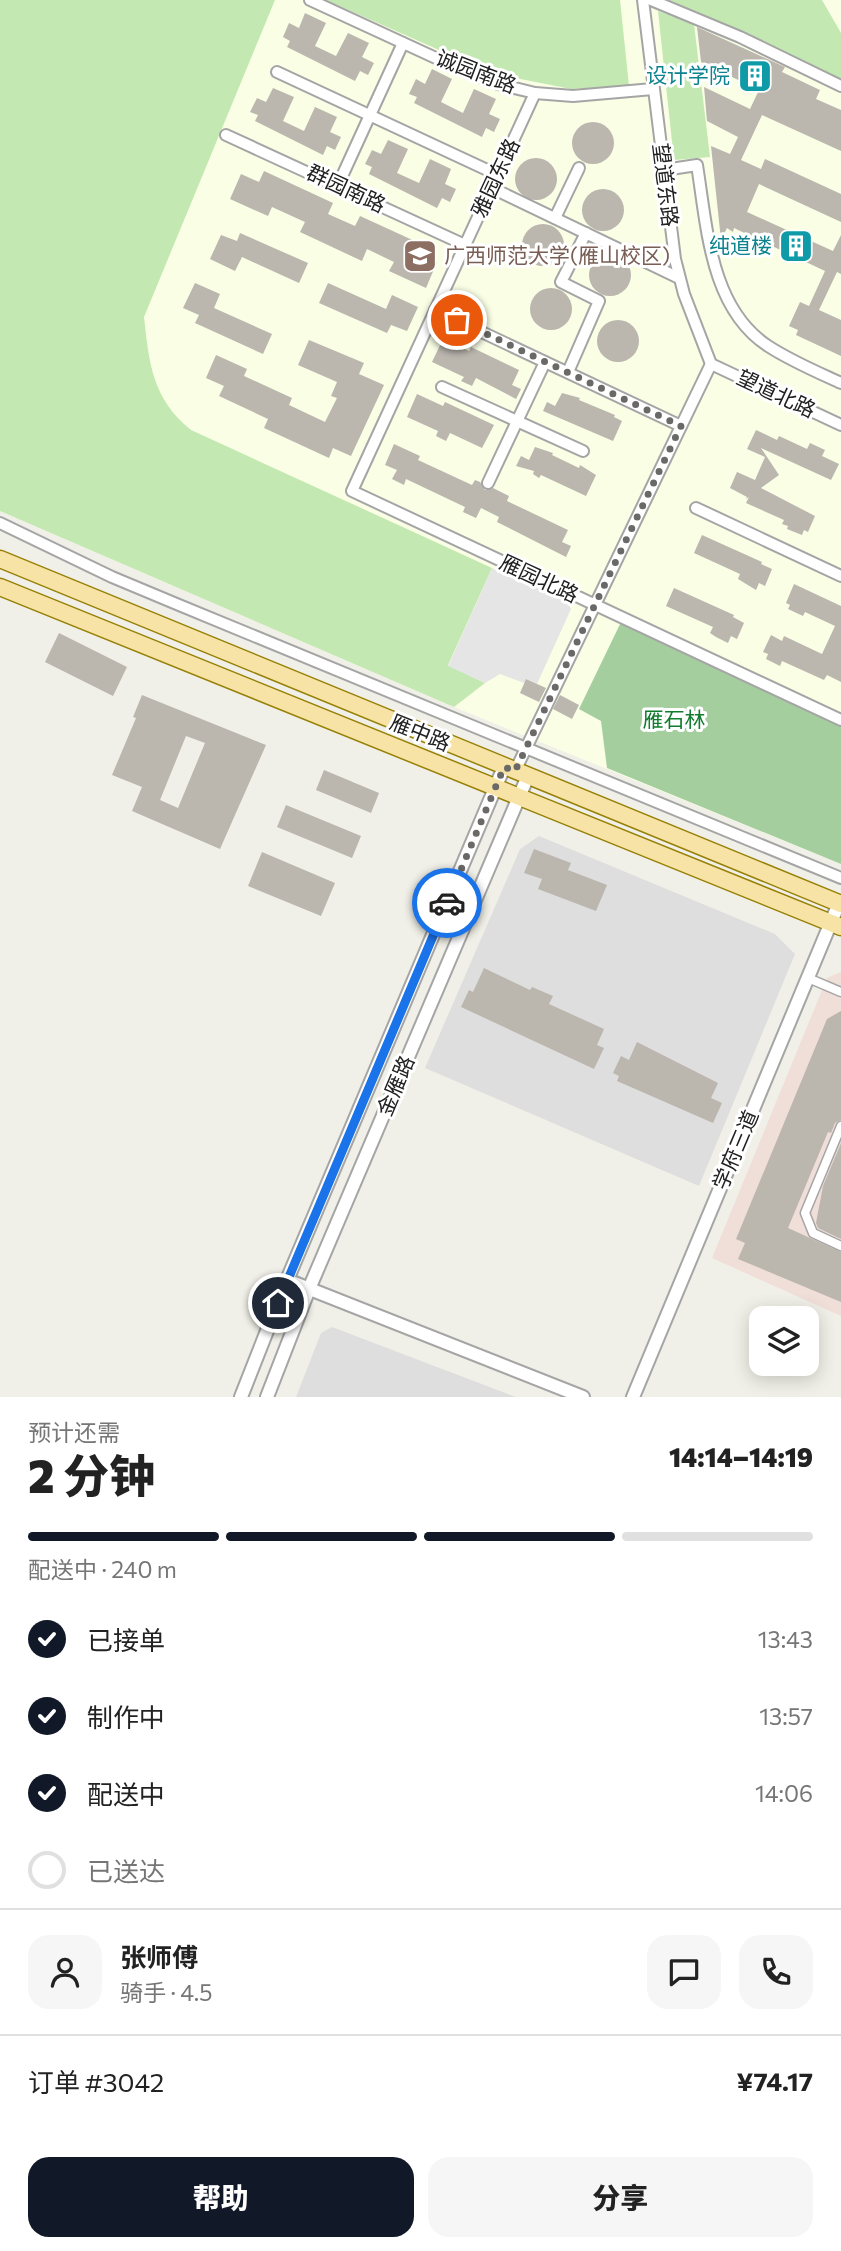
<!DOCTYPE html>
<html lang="zh">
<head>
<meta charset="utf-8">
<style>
  body { margin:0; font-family:Commissioner,"Noto Sans SC",sans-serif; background:#f6f6f6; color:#222; height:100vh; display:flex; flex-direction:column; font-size:26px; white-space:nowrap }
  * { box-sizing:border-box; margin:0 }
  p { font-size:23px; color:#767676 }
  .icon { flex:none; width:38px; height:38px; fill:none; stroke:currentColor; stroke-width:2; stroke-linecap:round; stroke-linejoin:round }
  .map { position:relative; height:1397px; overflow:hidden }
  .panel { display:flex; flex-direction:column; background:#fff; flex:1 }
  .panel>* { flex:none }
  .tools { position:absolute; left:749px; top:1306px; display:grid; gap:14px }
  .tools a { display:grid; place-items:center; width:70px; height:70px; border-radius:14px; background:#fff; box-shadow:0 4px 18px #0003; font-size:35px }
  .pin { position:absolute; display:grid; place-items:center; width:60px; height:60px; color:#fff; margin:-30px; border:4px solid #fff; border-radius:50%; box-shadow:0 2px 7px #0007 }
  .courier { position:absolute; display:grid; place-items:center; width:70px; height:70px; margin:-35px; border:5px solid #1a73e8; border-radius:50%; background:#fff; color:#222; box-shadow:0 2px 9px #0007 }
  .summary em { font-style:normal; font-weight:800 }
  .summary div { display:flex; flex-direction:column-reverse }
  .summary { display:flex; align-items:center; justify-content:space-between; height:119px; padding:0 28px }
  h1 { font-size:46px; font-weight:800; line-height:52px }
  .bar { display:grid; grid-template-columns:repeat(4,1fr); gap:10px 7px; align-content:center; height:84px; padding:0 28px }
  .bar i { height:9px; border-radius:5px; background:#e0e0e0 }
  .bar .active { background:#111827 }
  .bar p { grid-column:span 4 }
  .line { display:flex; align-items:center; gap:18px; padding:0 28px; border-top:2px solid #e0e0e0 }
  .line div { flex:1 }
  .round { display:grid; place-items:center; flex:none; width:74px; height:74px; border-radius:21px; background:#f6f6f6 }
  ol { padding:0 28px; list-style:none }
  li { display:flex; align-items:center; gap:21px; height:77px }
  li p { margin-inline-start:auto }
  li .icon { padding:7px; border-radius:50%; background:#111827; color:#fff; stroke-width:4 }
  li:last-child { color:#767676 }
  li i { width:38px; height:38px; border:4px solid #e0e0e0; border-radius:50% }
  .primary-button { display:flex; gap:14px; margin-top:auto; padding:14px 28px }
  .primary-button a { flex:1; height:80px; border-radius:21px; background:#111827; color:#fff; font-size:28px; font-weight:800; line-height:80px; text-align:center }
  .primary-button a+a { background:#f6f6f6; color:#222 }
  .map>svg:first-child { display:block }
</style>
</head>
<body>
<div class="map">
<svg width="841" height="1397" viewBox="0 0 841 1397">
  <rect width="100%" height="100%" fill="#f1f0e8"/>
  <g fill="#dfdede">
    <polygon points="539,836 775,934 795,954 699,1186 425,1068 520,849"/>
    <polygon points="332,1327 516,1397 296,1397 321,1333"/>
  </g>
  <polygon fill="#f0ded9" points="841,972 841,1316 712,1258 827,978"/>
  <polygon fill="#f9fee5" points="0,0 841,0 841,864 454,707 0,511"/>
  <g fill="#c3e8b2">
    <path d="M0 0H275L144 317C149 362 152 399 191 430L492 568 448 665 485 683 454 707 0 511Z"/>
    <polygon points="326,0 620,0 629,86 571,89 491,73"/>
    <polygon points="653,0 822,0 841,33 841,86"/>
    <polygon points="658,11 694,24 710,157 674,160"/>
  </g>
  <polygon fill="#a5ce9f" points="623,618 841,720 841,864 607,768 601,721 579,709"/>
  <polygon fill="#e5e5e5" points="492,568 567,601 571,609 537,684 527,679 524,683 500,674 485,683 448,666"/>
  <g fill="#bbb6ae" fill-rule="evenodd">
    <polygon points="305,13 326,23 315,46 336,56 348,33 369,43 362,57 374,63 368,75 360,71 355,81 287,47 290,41 283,37 289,23 299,28"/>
    <polygon points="697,27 785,67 782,72 820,90 816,99 841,110 841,151 762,115 741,160 761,169 765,159 841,194 841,222 759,184 747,212 833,251 841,235 841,274 837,272 819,310 841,320 841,356 796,335 798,330 789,326 800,302 809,306 825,271 734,228 733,232 727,228 721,240 711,146 730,154 738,137 707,121 704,87 750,109 759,90 701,62"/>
    <polygon points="432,69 452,79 441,102 463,113 474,89 496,99 489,114 500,119 494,132 486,128 482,137 414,103 417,97 409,94 416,79 425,84"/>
    <polygon points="273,88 294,97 283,121 304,131 315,107 337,117 330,132 341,137 335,150 327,146 323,155 255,121 258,115 250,112 257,98 266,102"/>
    <circle cx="593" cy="143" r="21"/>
    <polygon points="388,140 408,149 397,173 419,183 430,159 451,169 445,184 456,189 450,202 442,198 437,208 369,174 372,167 365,164 372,150 381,154"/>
    <circle cx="536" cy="179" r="21"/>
    <polygon points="264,171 333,203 328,214 355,226 360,216 419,243 415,252 437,262 426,288 389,271 394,262 367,249 362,261 300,232 305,222 272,207 268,216 230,199 241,174 259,182"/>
    <circle cx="603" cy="210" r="21"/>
    <circle cx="543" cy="245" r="21"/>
    <polygon points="240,233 308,263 299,283 242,257 235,271 210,259 221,235 237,241"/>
    <circle cx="610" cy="275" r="21"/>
    <polygon points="195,283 220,294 214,308 272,334 263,354 195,323 199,315 183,308"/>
    <polygon points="328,283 386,309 392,295 418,307 407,331 391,325 387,333 319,303"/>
    <circle cx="551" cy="309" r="21"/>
    <circle cx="618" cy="341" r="21"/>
    <polygon points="443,339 469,351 471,347 519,370 512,385 521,389 516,399 476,378 472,386 461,381 464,377 432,362"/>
    <polygon points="309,340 364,363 359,374 384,385 351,456 333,448 329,458 264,428 268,419 219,396 224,386 206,378 216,355 247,369 244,376 292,398 289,405 325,422 337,398 331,396 337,382 298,365"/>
    <polygon points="562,393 580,398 579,400 615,415 614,417 622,421 613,441 543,411 547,402 555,406"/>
    <polygon points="417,394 443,406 445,402 494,425 482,448 450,433 446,441 436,436 438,431 407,417"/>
    <polygon points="756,430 777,440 779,436 807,449 810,443 825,450 822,456 839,464 831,480 761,448 779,475 761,488 815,516 808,532 804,530 802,535 787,529 788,526 782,524 784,520 746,503 749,497 746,499 747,497 730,488 737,472 755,480 765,457 747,449"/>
    <polygon points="394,444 420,456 418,460 472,485 475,480 480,482 485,490 493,488 509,496 507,501 568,530 562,542 571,546 566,557 497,522 499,517 481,508 476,518 463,512 465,507 406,479 404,485 392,479 397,470 385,465"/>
    <polygon points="535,447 553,453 552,455 579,468 580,465 596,475 586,496 541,475 539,478 533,474 534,471 516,466 521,456 529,460"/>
    <polygon points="702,535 762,562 761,564 772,569 765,586 759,583 756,590 738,579 740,574 694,553"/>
    <polygon points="794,584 841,606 841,682 827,675 824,680 782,661 780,666 766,659 768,654 763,652 771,635 782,641 784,636 822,654 835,626 805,612 803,616 788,609 790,605 786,603"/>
    <polygon points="674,588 734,615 733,617 744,623 737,639 731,636 728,643 716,637 710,633 713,627 666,606"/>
    <polygon points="59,633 127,667 113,696 45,662"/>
    <polygon points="526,679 546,688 539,702 520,693"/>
    <path d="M142 695 266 745 220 849 132 811 142 787 112 775 136 718 133 717ZM186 736 205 743 178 808 160 800Z"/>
    <polygon points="560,695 579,705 572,719 553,709"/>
    <polygon points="324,770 379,793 371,813 316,790"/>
    <polygon points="286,805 361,836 352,858 277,827"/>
    <polygon points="534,849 571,863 568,870 607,885 596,911 538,889 542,879 524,873"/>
    <polygon points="262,852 335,883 321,916 248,886"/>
    <polygon points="484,968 530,990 532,987 553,996 549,1004 604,1029 597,1045 604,1048 594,1069 461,1007 469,990 473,992"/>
    <polygon points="841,1011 841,1120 835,1123 831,1133 828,1132 788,1228 841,1252 841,1302 738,1259 745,1243 736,1239 827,1019"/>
    <polygon points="637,1042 718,1083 711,1098 722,1103 713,1123 617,1081 619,1076 613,1073 621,1056 629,1060"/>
    <polygon points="841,1143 841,1239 818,1228 816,1223 823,1186"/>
  </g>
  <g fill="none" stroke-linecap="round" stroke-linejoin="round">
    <g stroke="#a5a5a5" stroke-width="11">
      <g id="pedestrian">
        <polyline points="808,978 841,992"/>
        <polyline points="841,1126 805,1213 813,1233 841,1246"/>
      </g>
    </g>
    <g stroke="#a5a5a5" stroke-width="14">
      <g id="minor">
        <polyline points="310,0 464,71 498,84 535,93 573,96 653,89"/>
        <polyline points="643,0 675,259 684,294 711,364"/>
        <polyline points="651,0 740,37 841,86"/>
        <polyline points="277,72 498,175"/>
        <polyline points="535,93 352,491 841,720"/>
        <polyline points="226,135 465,245"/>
        <path d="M664 170 697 165C707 227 710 308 768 346 791 361 817 372 841 383"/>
        <polyline points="338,185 403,43"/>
        <polyline points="492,188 679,278"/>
        <polyline points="555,218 579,168"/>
        <polyline points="435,310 681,426"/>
        <polyline points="711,364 841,425"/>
        <polyline points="568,372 599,301 561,282 586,233"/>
        <polyline points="442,387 583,451"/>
        <polyline points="488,483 545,362"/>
        <polyline points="696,508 841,576"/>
        <polyline points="0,523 112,577 179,605 841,878"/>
        <polyline points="515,771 711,364"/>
      </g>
    </g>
    <g stroke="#a5a5a5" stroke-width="16">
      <g id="tertiary">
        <polyline points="287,1280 583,1397"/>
        <polyline points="241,1397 287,1280 504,767"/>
        <polyline points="267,1397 309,1289 528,776"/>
        <polyline points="633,1397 839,903"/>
      </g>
    </g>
    <g stroke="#978107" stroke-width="19">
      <g id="primary">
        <polyline points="0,559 841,904"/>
        <polyline points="0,587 841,927"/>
      </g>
    </g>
    <use href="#pedestrian" stroke="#fff" stroke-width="8"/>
    <use href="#minor" stroke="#fff" stroke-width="10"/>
    <use href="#tertiary" stroke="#fff" stroke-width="12"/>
    <use href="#primary" stroke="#f8e3a7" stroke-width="16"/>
  </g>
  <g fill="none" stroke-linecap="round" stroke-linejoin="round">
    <polyline stroke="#6a6967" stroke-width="7" stroke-dasharray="0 12.6" points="447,903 504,767 515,771 681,426 457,320"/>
    <polyline stroke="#1a73e8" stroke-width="9" points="278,1303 447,903"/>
  </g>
  <defs>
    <g id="building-square" transform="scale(1.75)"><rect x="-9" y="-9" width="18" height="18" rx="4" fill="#0f9aa8" stroke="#fff"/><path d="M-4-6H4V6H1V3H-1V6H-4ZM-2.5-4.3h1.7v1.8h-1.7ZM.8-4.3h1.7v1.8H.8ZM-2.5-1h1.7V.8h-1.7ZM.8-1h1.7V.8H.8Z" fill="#fff"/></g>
    <g id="university-square" transform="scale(1.75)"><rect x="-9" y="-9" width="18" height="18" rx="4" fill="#8d6e63" stroke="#fff"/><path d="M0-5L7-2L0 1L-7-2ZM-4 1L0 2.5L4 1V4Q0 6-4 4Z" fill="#fff"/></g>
  </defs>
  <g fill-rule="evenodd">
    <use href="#building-square" x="755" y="76"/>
    <use href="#building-square" x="796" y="246"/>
    <use href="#university-square" x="420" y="256"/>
  </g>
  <g text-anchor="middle" stroke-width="6" stroke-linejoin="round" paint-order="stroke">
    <g font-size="21" fill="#212121" stroke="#fff">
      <text transform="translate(476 72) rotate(21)" y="7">诚园南路</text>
      <text transform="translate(496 178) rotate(-65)" y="7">雅园东路</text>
      <text transform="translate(665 185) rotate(83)" y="7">望道东路</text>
      <text transform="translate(346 189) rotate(25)" y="7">群园南路</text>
      <text transform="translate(776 394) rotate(25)" y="7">望道北路</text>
      <text transform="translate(539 579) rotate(25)" y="7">雁园北路</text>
      <text transform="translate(420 733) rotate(22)" y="7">雁中路</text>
      <text transform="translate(396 1086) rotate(-67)" y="7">金雁路</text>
      <text transform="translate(736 1150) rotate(-67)" y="7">学府三道</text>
    </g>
    <g font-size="21" fill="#0d838f" stroke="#fff" text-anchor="end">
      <text x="730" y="83">设计学院</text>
      <text x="772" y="253">纯道楼</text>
    </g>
    <g font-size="21" fill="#785e54" stroke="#fff" text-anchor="start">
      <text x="444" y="263">广西师范大学(雁山校区)</text>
    </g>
    <g font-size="21" fill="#117d2d" stroke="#fff">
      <text x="674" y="727">雁石林</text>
    </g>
  </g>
</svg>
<div class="tools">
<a><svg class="icon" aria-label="layers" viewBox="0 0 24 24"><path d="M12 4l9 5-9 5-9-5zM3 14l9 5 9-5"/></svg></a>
</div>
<div class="pin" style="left:457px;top:320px;background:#ea580c"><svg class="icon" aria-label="bag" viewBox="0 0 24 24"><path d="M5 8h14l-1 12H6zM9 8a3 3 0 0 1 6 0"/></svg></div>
<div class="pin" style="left:278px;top:1303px;background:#1f2937"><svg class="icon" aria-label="home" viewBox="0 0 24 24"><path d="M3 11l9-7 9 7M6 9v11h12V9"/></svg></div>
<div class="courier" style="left:447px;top:903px"><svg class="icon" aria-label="car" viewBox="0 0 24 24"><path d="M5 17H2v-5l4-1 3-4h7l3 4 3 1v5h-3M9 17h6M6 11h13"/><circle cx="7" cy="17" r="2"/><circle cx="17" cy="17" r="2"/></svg></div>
</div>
<section class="panel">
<div class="summary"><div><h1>2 分钟</h1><p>预计还需</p></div><em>14:14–14:19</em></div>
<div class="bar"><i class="active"></i><i class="active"></i><i class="active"></i><i></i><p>配送中 · 240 m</p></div>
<ol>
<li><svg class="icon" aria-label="check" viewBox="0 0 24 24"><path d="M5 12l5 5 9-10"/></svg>已接单<p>13:43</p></li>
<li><svg class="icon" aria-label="check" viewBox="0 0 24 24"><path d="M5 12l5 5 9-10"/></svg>制作中<p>13:57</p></li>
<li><svg class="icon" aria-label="check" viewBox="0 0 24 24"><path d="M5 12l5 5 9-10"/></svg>配送中<p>14:06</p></li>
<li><i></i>已送达</li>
</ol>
<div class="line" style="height:126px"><a class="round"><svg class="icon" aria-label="person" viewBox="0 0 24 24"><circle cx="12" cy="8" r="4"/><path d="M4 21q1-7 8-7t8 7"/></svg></a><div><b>张师傅</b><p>骑手 · 4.5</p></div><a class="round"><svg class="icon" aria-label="chat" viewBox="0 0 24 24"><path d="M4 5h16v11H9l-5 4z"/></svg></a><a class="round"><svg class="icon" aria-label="phone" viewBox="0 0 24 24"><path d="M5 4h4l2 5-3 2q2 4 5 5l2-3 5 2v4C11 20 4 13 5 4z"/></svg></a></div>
<div class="line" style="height:91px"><div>订单 #3042</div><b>¥74.17</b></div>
<div class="primary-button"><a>帮助</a><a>分享</a></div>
</section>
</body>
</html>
